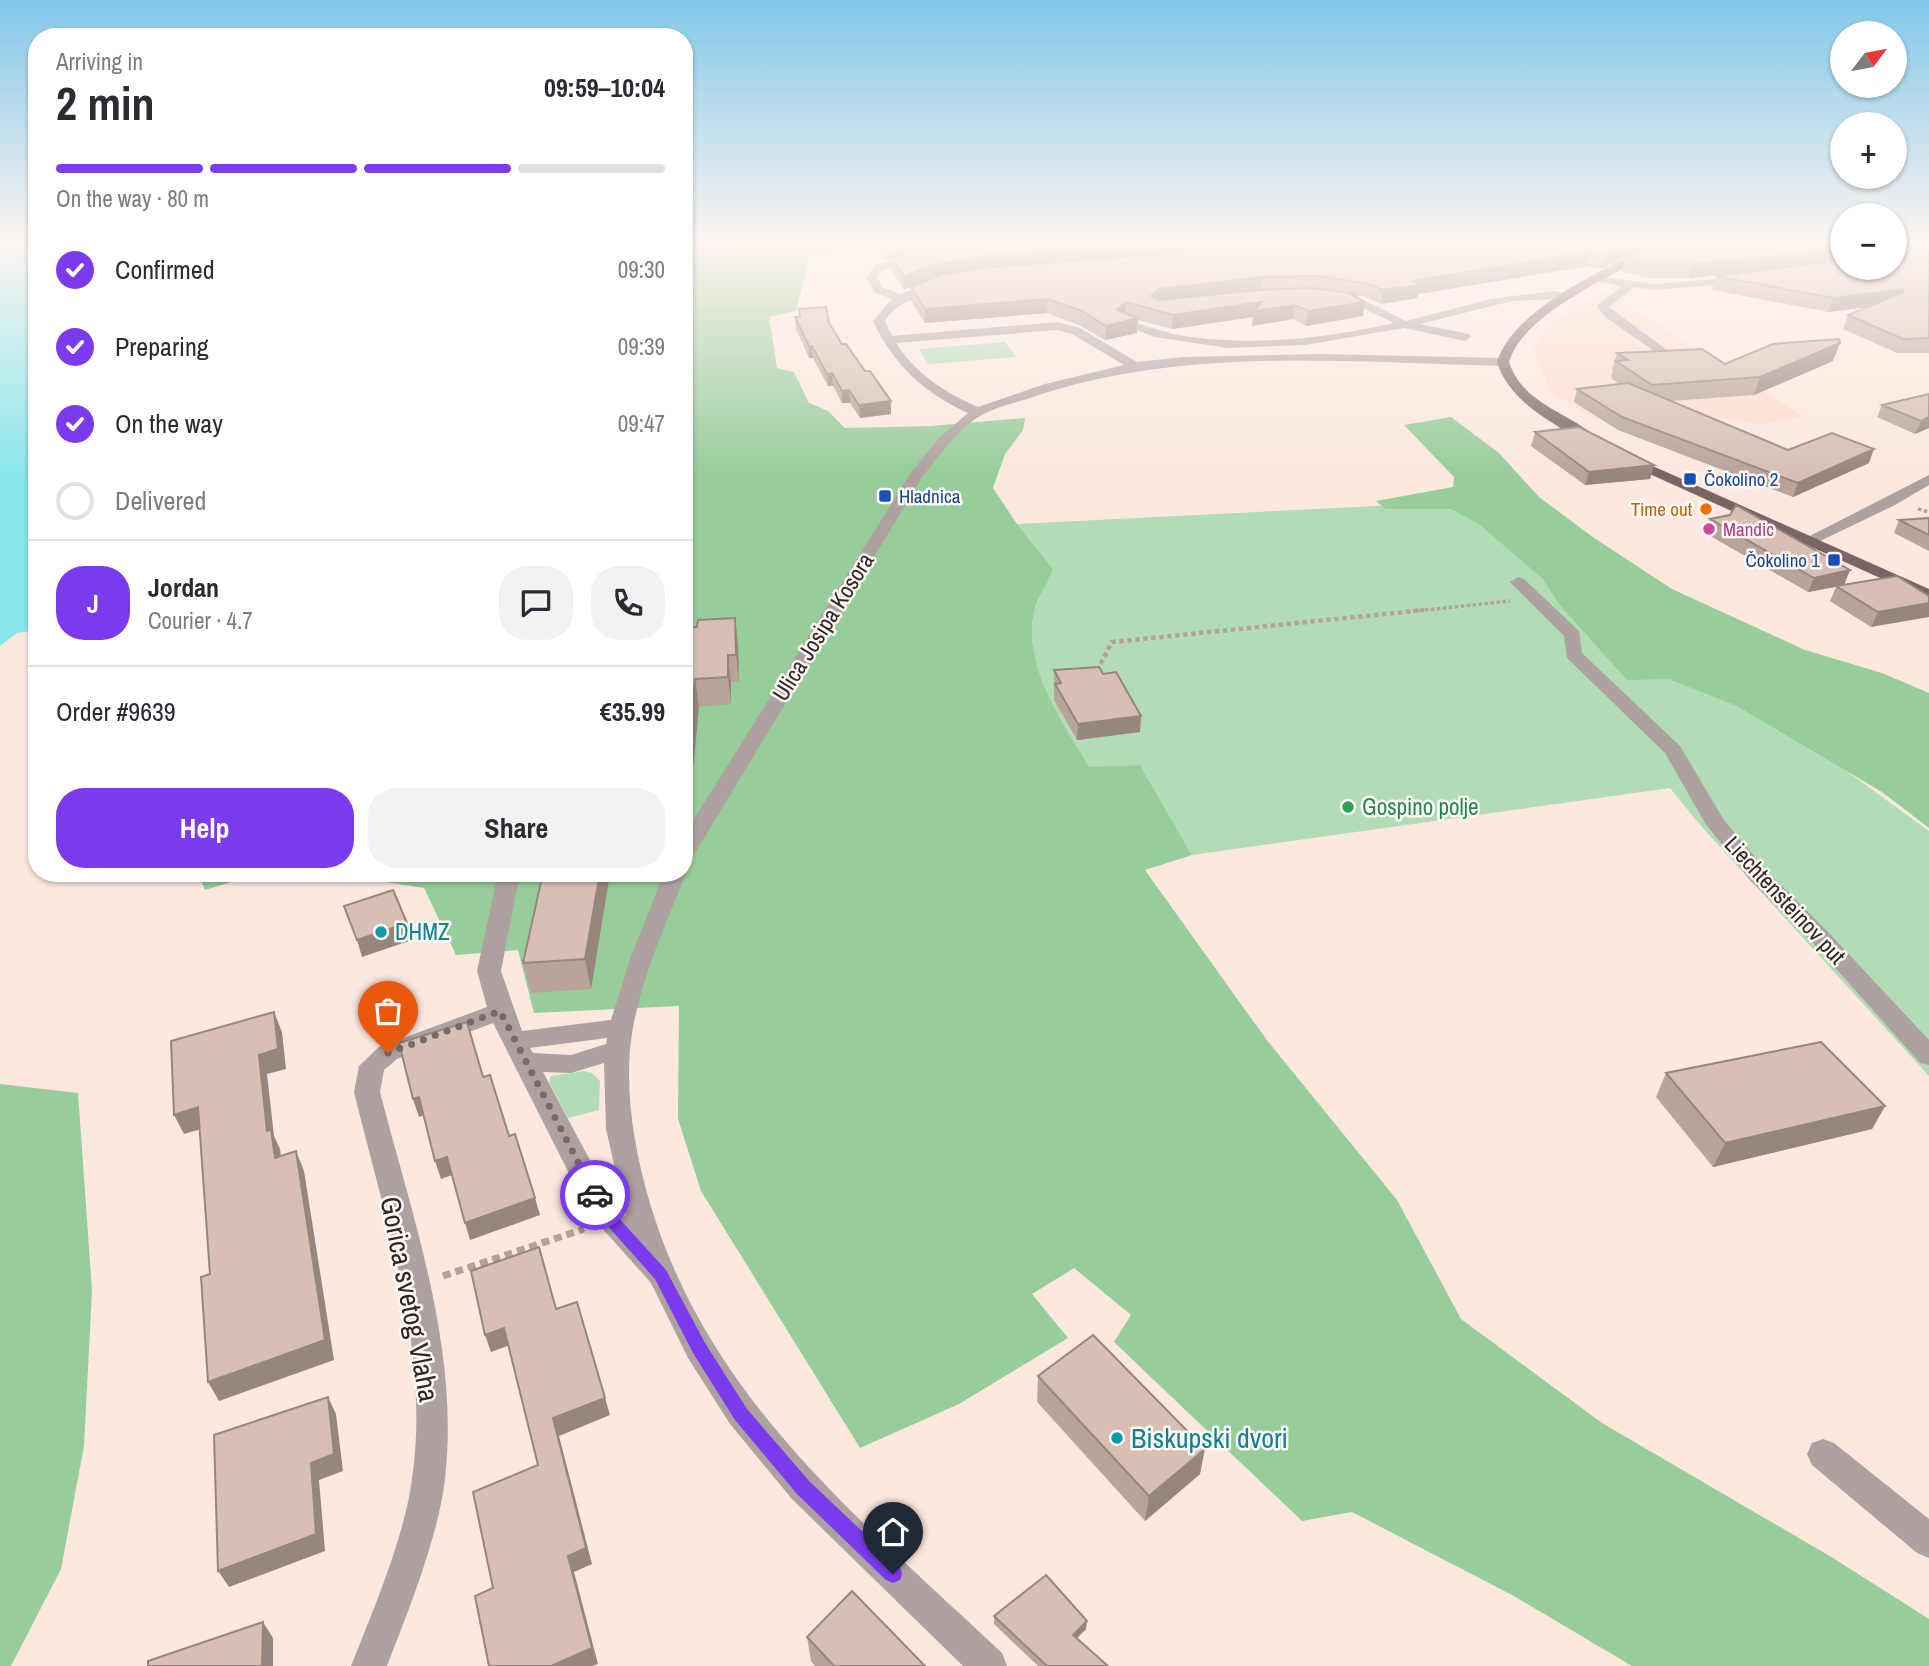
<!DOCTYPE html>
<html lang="en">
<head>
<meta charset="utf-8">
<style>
  body { margin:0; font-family:"Archivo Narrow",sans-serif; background:#f2f2f3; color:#2b2b33; height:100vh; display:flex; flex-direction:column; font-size:26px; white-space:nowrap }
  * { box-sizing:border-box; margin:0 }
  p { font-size:23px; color:#7c7c81 }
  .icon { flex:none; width:38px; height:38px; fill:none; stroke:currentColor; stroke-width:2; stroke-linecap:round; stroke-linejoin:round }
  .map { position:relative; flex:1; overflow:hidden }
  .drawer { position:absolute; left:28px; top:28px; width:665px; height:854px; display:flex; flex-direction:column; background:#fff; border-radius:28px; box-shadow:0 2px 5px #0004 }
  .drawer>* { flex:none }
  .needle { width:46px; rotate:58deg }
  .buttons { position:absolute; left:1830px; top:21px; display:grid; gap:14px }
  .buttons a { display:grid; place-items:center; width:77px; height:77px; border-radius:50%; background:#fff; box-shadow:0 2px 5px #0004; font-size:35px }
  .pin { position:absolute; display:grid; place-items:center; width:60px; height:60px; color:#fff; margin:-72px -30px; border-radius:50% 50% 50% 0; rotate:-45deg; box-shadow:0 0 7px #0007 }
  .pin .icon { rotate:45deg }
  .courier { position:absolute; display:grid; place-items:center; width:70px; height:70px; margin:-35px; border:5px solid #7c3aed; border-radius:50%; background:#fff; color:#222; box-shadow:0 2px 9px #0007 }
  .head em { font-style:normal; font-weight:700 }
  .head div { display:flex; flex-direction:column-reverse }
  .head { display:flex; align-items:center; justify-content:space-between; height:119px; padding:0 28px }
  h1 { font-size:46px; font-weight:700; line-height:52px }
  .bar { display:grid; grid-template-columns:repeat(4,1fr); gap:10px 7px; align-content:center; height:84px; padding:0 28px }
  .bar i { height:9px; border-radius:5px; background:#e1e1e2 }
  .bar .selected { background:#7c3aed }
  .bar p { grid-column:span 4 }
  .line { display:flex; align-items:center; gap:18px; padding:0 28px; border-top:2px solid #e1e1e2 }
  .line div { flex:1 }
  .round { display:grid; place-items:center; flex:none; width:74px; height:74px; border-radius:28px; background:#f2f2f3 }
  ol { padding:0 28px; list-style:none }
  li { display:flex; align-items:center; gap:21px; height:77px }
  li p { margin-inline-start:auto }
  li .icon { padding:7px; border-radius:50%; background:#7c3aed; color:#fff; stroke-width:4 }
  li:last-child { color:#7c7c81 }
  li i { width:38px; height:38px; border:4px solid #e1e1e2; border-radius:50% }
  .action { display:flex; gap:14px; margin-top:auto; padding:14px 28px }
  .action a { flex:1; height:80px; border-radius:28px; background:#7c3aed; color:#fff; font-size:28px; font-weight:700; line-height:80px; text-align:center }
  .action a+a { background:#f2f2f3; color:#2b2b33 }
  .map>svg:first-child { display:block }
</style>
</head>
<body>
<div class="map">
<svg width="1929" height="1666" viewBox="0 0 1929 1666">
  <rect width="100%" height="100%" fill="#fce8df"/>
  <polygon fill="#feddce" points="1616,285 1644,288 1622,302 1804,417 1761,424 1683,412 1595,419 1551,392 1533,351 1541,333 1560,317"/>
  <g fill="#b2dcb5">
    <polygon points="1005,342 1016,357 928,364 919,349"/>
    <path d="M1475 501 1929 831V1076L1701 826 1670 788 1192 855 1140 765 1089 768C1063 722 1020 664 1035 609 1039 595 1047 582 1053 569L1017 524Z"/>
    <polygon points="584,1071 592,1073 600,1081 599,1110 568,1118 549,1082 551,1076"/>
  </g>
  <g fill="#97cc9b">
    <path d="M684 242 985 243 857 248 810 256 796 311 769 317 777 368 794 372 809 403 828 411 845 428 931 426 1025 418 1023 430 1005 454 993 488 1017 524 1053 569C1048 582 1039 595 1035 608 1020 664 1063 722 1089 767L1140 765 1192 855 1145 870 1266 1039 1397 1200 1461 1319 1602 1423 1833 1558 1929 1619V1666H1632L1512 1595 1352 1512 1302 1521 1114 1342 1131 1315 1074 1268 1032 1294 1068 1338 959 1404 860 1448 701 1191 678 1119 679 1006 534 1013 518 950 456 955 424 888 328 873H684Z"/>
    <polygon points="1451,417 1499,453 1539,497 1594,538 1672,589 1805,650 1882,673 1929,693 1929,828 1882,792 1737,706 1669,679 1627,680 1559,604 1543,579 1479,524 1451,509 1386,509 1376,501 1453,487 1454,477 1404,425"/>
    <polygon points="198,873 260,873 205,890"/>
    <polygon points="0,1084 78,1093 92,1291 84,1446 61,1569 11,1666 0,1666"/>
  </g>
  <polygon fill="#89e6ec" points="0,242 37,242 37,630 17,633 0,646"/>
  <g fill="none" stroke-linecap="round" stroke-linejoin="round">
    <g stroke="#b2a29a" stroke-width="3.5" stroke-dasharray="3.5 2.5" stroke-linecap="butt">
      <polyline points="1918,509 1929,512"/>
      <polyline points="1407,612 1510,601"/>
    </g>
    <polyline stroke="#b2a29a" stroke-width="4.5" stroke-dasharray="4.5 3.5" stroke-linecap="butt" points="1097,671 1112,642 1424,610"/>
    <polyline stroke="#b2a29a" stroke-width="7" stroke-dasharray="8 5" stroke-linecap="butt" points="443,1276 584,1229"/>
    <g fill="#aea2a1" fill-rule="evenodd">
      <path d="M904 260 908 261V265L883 269 877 277 882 287 899 294 938 282 944 285C923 299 900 297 885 321L892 336 1057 322 1080 328 1137 362 1183 357 1320 354 1503 358 1509 362 1503 366C1347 362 1182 346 1033 397 1017 403 997 406 982 415 958 428 940 455 923 476L695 853 684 860V835L910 474 939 438 968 413C924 393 893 364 873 321L892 299 874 292 867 277 876 264ZM1057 330 1072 334 1124 365 1045 384 978 407C945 393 915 373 896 343Z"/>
      <polygon points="1596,276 1655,284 1740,277 1745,280 1740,283 1655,290 1634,287 1609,307 1675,356 1675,362 1671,363 1604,316 1597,306 1622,286 1592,281 1591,279"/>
      <path d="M1553 291 1578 295 1572 298 1512 301 1420 324 1469 334 1471 337 1465 341 1404 328 1305 345 1228 348 1155 337 1118 323 1124 319C1147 326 1168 334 1191 337 1258 346 1328 338 1394 323L1356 305 1334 300V296L1338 295 1363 300 1406 321 1491 299Z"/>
      <polygon points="1929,475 1929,485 1895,505 1814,544 1802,544 1800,541"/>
      <polygon points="1518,577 1524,579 1579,631 1582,653 1680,746 1724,820 1766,870 1830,934 1929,1040 1929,1065 1920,1063 1814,944 1750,880 1705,823 1665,753 1567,658 1564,636 1510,582"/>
      <path d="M684 871 686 873C664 930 636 988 630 1049 626 1100 635 1151 649 1200 707 1398 858 1517 1002 1653L1007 1666H963L792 1499 730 1424 688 1358 651 1283 601 1227 580 1195 493 1023 397 1059 384 1070 380 1092C412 1216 460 1349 445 1478 439 1535 408 1612 387 1666H351C373 1610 404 1539 412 1479 431 1351 384 1216 354 1092L359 1066 379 1047 487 1007 477 971 498 873H520L501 971 522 1031 611 1020 630 959 664 873H684ZM607 1038 606 1044 571 1055 533 1053 530 1048ZM604 1063 606 1129 626 1217 600 1179 543 1072 571 1073Z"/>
      <polygon points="1823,1439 1834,1443 1929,1519 1929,1558 1917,1553 1812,1465 1807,1454 1812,1443"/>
    </g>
    <g fill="#796563" fill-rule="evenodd">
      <path d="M1660 242H1672C1662 251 1647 256 1634 263 1595 284 1522 318 1509 362 1524 407 1572 412 1600 441L1588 444C1554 424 1509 402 1497 362 1514 307 1611 266 1660 242Z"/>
      <polygon points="1628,455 1929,589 1929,600 1623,462 1623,456"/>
    </g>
  </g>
  <g fill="#b9a49b">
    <polygon points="880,242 1656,242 1602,269 1588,266 1418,294 1417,298 1381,304 1363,296 1358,296 1363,316 1306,326 1293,319 1252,326 1253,317 1172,329 1138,320 1137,333 1105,340 1081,326 1047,313 925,323 911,301 911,287 914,286 904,289 892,270 892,260 886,260 880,252"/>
    <polygon points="1929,242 1929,353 1897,353 1843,329 1848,315 1869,307 1828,312 1712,290 1716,276 1737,273 1689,278 1649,278 1622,272 1626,259 1843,268"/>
    <polygon points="795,317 829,323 842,344 891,401 891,414 860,418 850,403 842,403 833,386 828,386 813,358 809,358 796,329"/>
    <polygon points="1617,353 1725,364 1833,361 1754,395 1671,401 1788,450 1869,463 1793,497 1618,430 1574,402 1577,389 1619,384 1611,378 1613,371 1612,370"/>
    <polygon points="1929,394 1929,428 1915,434 1877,417 1882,405"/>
    <polygon points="1535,432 1654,465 1650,479 1585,485 1531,446"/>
    <polygon points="1929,518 1929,551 1894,533 1899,520"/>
    <polygon points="1710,519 1850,570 1844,585 1897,576 1871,627 1830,601 1836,587 1808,592 1705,533"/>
    <polygon points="735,618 738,644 739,682 731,682 731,704 699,707 693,770 684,771 684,628 697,627"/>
    <polygon points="1054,670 1140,732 1077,740 1054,700"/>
    <polygon points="610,873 591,989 531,993 523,963"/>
    <polygon points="1666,1073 1885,1106 1872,1129 1713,1167 1656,1097"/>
    <polygon points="1038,1376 1200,1474 1145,1521 1037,1402"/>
    <polygon points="994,1616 1086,1629 1077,1638 1108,1666 1038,1666 994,1624"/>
    <polygon points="807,1637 925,1666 815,1666 811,1661"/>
  </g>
  <g fill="#96867e">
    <polygon points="1184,242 1352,242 934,278 904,289 904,276 933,265 981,257"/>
    <polygon points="1633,242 1656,242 1602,269 1606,255"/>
    <polygon points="1899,242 1929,242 1929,248 1895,254"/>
    <polygon points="1843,250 1843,263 1689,278 1693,264"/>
    <polygon points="1591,252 1588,266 1418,294 1417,298 1381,304 1383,290 1413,281"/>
    <polygon points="1263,277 1261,291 1158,303 1150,310 1151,296 1159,289"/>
    <polygon points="1903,289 1898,303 1828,312 1833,298"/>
    <polygon points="1358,294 1357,303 1365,302 1363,316 1306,326 1308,311 1352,295"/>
    <polygon points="1048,299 1047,313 925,323 925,309"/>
    <polygon points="1126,302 1125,316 1138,318 1137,333 1105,340 1106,326 1117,310"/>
    <polygon points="1262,302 1295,305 1293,319 1252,326 1253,317 1172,329 1173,315"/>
    <polygon points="1840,343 1833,361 1754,395 1760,377"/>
    <polygon points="809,346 812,346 813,358 809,358"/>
    <polygon points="832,373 833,386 828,386 827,374"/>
    <polygon points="849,390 850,403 842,403 842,391"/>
    <polygon points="891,401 891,414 860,418 859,405"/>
    <polygon points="1929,417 1929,428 1915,434 1921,421"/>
    <polygon points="1874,449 1869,463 1793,497 1798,483"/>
    <polygon points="1654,465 1650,479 1585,485 1589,472"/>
    <polygon points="1850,570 1844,585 1808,592 1814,578"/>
    <polygon points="1929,603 1929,617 1871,627 1878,612"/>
    <polygon points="735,618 738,644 739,682 736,655"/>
    <polygon points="728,655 731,682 731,704 728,677"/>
    <polygon points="695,679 699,707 693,770 689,742"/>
    <polygon points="1141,716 1140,732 1077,740 1078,724"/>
    <polygon points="600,873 610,873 591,989 585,959"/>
    <polygon points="407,923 412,940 362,957 357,940"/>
    <polygon points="274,1012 282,1032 286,1069 267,1074 274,1136 280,1149 284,1178 275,1158 267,1131 259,1055"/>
    <polygon points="419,1097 424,1115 419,1117 413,1099"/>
    <polygon points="1885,1106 1872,1129 1713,1167 1725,1143"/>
    <polygon points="198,1107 208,1127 184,1134 174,1115"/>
    <polygon points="296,1151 304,1171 334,1360 219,1401 208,1382"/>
    <polygon points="447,1157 452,1175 441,1179 435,1161"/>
    <polygon points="535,1198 540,1215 470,1240 465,1223"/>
    <polygon points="504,1328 510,1345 491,1352 485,1335"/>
    <polygon points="328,1397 336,1414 343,1471 319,1480 325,1551 229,1587 218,1571 311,1463"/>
    <polygon points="605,1398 610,1415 559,1436 592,1564 574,1572 598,1664 592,1666 551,1666 568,1556 553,1418"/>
    <polygon points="1205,1449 1200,1474 1145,1521 1149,1496"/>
    <polygon points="1087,1621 1086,1629 1072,1643 1073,1635"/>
    <polygon points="263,1622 273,1638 273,1666 262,1666"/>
  </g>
  <g fill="#d7bfb4" stroke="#96867e" stroke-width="2">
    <polygon points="882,242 1184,242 981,257 933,265 904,276 891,257 910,253 909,246 885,247"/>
    <polygon points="1326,242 1633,242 1606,255 1591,252 1413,281 1420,285 1383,290 1365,283 1318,276 1263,277 1159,289 1151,296 1159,300 1259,290 1311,288 1358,294 1352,295 1365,302 1308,311 1295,305 1254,311 1262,302 1173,315 1126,302 1117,310 1138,318 1106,326 1082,311 1048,299 925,309 911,287 941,275 981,268"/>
    <polygon points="1657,242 1843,242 1843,250 1693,264 1653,264 1626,259"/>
    <polygon points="1895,242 1899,242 1897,250 1901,252 1929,247 1929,338 1903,339 1848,315 1904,292 1903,289 1833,298 1716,276 1843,260 1843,268 1895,268"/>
    <polygon points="826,307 829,323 842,344 846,344 865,371 870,371 891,401 859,405 849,390 842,391 832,373 827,374 812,346 809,346 795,317 800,317 799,309"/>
    <polygon points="1839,339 1840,343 1760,377 1652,385 1616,361 1628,360 1617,353 1702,349 1725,364 1773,344"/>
    <polygon points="1628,383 1788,450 1832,433 1874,449 1798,483 1622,417 1577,389"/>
    <polygon points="1929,394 1929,417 1921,421 1882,405"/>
    <polygon points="1579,427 1654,465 1589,472 1535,432"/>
    <polygon points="1736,505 1850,570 1814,578 1710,519 1730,515"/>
    <polygon points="1929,518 1929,535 1899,520"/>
    <polygon points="1897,576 1929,596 1929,603 1878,612 1836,586"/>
    <polygon points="735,618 736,655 728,655 728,677 695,679 689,742 684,742 684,628 697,627 698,620"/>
    <polygon points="1099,667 1103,674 1116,672 1141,716 1078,724 1055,684 1061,683 1054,670"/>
    <polygon points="543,873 600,873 585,959 523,963"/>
    <polygon points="393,890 407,923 357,940 344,906"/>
    <polygon points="274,1012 278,1049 259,1055 267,1131 271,1129 275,1158 296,1151 325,1340 208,1382 201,1277 210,1274 198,1107 174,1115 171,1041"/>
    <polygon points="467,1022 483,1077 490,1075 509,1136 515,1134 535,1198 465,1223 447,1157 435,1161 419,1097 413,1099 399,1043"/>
    <polygon points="1821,1042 1885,1106 1725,1143 1666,1073"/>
    <polygon points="539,1247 556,1309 577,1302 605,1398 553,1418 586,1548 568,1556 592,1648 551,1666 489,1666 475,1596 493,1588 473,1492 538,1465 504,1328 485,1335 471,1271"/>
    <polygon points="1093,1335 1205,1449 1149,1496 1038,1376"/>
    <polygon points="328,1397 334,1454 311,1463 316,1534 218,1571 214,1435"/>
    <polygon points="1046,1575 1087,1621 1073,1635 1108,1666 1047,1666 994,1616"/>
    <polygon points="852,1591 925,1666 834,1666 807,1637"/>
    <polygon points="263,1622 262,1666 148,1666 148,1661"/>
  </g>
  <linearGradient id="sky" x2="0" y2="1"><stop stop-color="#82c8ea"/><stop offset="0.51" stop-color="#fef5f1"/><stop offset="1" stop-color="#fef5f1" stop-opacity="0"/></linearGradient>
  <rect width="1929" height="475" fill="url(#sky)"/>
  <polygon fill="#7c3aed" points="595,1189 600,1191 616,1215 666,1270 705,1343 747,1409 810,1482 900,1567 902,1574 900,1580 893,1583 886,1580 797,1494 735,1420 693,1353 655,1279 606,1224 590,1199 588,1195"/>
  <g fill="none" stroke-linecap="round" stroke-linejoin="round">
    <polyline stroke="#776b65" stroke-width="7" stroke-dasharray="0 12.6" points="388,1053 500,1011 595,1195"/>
  </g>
  <g fill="#1a4fb4" stroke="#fef9f6" stroke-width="2.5">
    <rect x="1683" y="472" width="14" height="14" rx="3.5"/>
    <rect x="878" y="489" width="14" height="14" rx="3.5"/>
    <rect x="1827" y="553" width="14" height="14" rx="3.5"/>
  </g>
  <circle fill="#e8710a" stroke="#fef9f6" stroke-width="2.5" cx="1706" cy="509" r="7"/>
  <circle fill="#d1479c" stroke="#fef9f6" stroke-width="2.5" cx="1709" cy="529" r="7"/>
  <circle fill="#2e9e5b" stroke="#fef9f6" stroke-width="2.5" cx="1348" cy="807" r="7"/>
  <g fill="#0f9aa8" stroke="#fef9f6" stroke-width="2.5">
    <circle cx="381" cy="932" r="7"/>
    <circle cx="1117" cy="1438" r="7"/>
  </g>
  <g text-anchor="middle" stroke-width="5" stroke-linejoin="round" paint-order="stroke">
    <g font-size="19" fill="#164399" stroke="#fef9f6" text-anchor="start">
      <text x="1704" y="486">Čokolino 2</text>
      <text x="899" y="503">Hladnica</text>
      <text x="1820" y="567" text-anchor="end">Čokolino 1</text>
    </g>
    <g font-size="19" fill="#c56008" stroke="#fef9f6" text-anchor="end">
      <text x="1692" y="516">Time out</text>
    </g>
    <g font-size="19" fill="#b23c85" stroke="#fef9f6" text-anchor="start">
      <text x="1723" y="536">Mandic</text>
    </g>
    <g font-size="23" fill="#302723" stroke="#fef9f6">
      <text transform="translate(823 627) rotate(-58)" y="8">Ulica Josipa Kosora</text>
      <text transform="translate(1785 900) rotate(47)" y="8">Liechtensteinov put</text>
    </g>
    <g font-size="23" fill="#27864d" stroke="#fef9f6" text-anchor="start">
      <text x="1362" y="815">Gospino polje</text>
    </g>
    <g font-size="23" fill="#0d838f" stroke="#fef9f6" text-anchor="start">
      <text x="395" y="940">DHMZ</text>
    </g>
    <g font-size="28" fill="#302723" stroke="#fef9f6">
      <text transform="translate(410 1299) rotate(79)" y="10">Gorica svetog Vlaha</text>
    </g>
    <g font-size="28" fill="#0d838f" stroke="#fef9f6" text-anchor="start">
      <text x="1131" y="1448">Biskupski dvori</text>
    </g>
  </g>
</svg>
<div class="buttons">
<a><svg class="needle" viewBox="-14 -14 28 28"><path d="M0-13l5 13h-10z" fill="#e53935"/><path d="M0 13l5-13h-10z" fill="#7c7c81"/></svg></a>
<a>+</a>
<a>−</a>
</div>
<div class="pin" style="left:388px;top:1053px;background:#ea580c"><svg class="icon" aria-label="bag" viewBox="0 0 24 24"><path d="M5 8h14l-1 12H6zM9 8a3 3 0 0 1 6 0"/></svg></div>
<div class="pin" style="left:893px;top:1574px;background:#1f2937"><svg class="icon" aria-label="home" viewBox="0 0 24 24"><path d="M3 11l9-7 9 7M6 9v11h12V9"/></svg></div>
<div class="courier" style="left:595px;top:1195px"><svg class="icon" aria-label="car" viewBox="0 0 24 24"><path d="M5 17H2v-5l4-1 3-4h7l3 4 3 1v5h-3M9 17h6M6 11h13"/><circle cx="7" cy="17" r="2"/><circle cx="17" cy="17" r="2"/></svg></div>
<section class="drawer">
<div class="head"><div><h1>2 min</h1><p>Arriving in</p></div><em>09:59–10:04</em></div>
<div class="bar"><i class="selected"></i><i class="selected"></i><i class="selected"></i><i></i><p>On the way · 80 m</p></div>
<ol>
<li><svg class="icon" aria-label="check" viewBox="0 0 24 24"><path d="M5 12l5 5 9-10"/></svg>Confirmed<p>09:30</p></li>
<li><svg class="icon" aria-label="check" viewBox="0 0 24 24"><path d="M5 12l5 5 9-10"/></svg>Preparing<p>09:39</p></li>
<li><svg class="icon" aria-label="check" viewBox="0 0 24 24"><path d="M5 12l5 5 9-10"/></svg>On the way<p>09:47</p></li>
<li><i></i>Delivered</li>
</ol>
<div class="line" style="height:126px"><b class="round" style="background:#7c3aed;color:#fff">J</b><div><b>Jordan</b><p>Courier · 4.7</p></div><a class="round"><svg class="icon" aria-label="chat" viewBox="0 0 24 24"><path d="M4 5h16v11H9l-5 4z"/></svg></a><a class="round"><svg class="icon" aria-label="phone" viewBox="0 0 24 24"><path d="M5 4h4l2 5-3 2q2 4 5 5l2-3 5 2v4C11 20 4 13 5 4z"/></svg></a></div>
<div class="line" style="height:91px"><div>Order #9639</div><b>€35.99</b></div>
<div class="action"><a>Help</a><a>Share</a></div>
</section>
</div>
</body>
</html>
